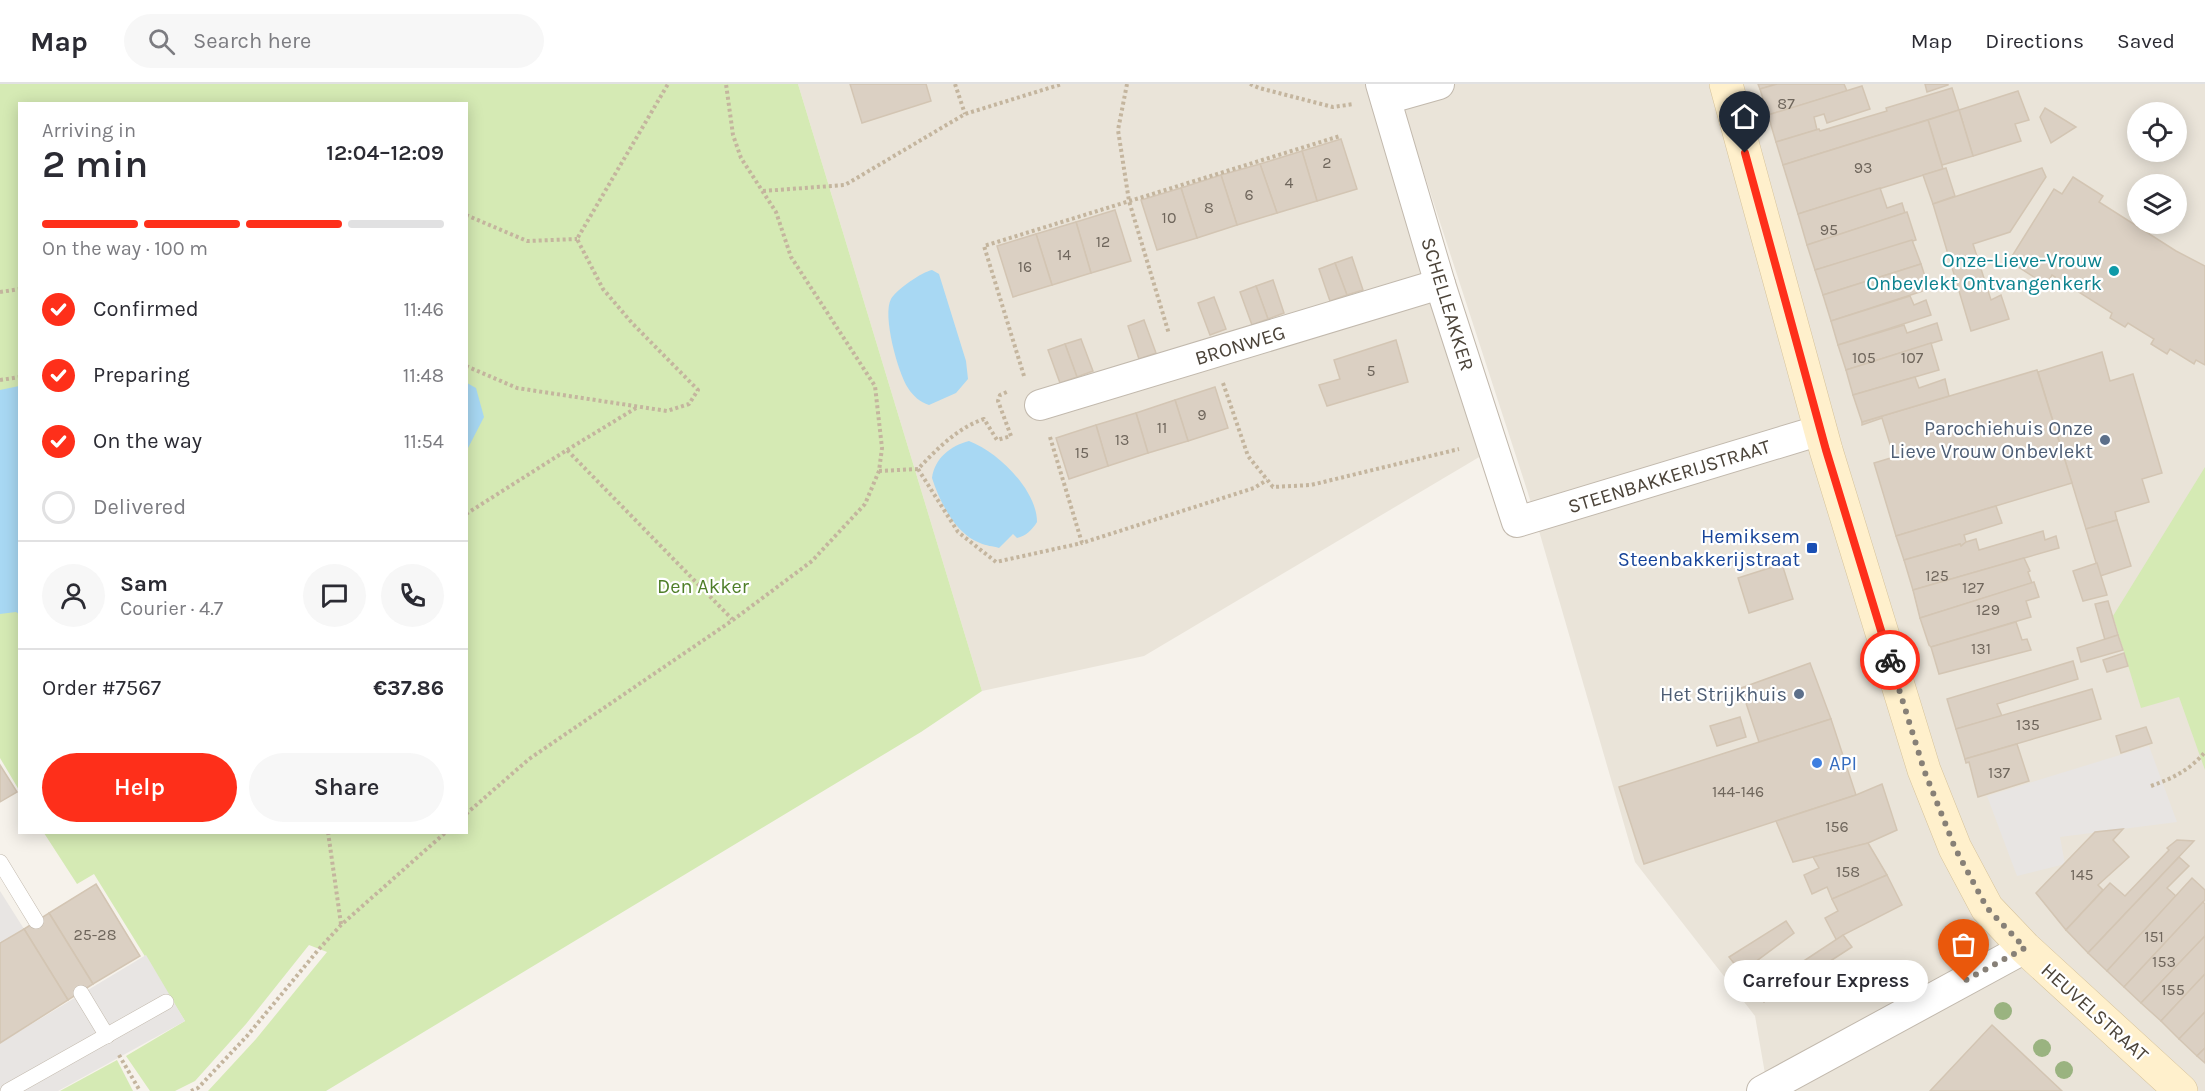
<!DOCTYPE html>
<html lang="en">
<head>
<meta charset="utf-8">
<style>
  body { margin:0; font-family:Karla,sans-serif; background:#f7f7f7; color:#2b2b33; height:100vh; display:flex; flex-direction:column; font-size:22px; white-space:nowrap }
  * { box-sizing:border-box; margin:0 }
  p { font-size:20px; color:#7c7c81 }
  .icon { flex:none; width:33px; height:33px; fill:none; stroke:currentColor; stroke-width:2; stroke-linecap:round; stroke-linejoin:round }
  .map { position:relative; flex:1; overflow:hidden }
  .side { position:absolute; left:18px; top:18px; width:450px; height:732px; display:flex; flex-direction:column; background:#fff; border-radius:0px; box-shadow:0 3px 15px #0003 }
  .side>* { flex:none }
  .controls { position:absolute; left:2127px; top:18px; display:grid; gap:12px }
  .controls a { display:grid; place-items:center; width:60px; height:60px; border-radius:50%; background:#fff; box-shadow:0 3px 15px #0003; font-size:30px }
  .pin { position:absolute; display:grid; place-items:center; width:51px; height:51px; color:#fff; margin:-62px -26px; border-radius:50% 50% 50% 0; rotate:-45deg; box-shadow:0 0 6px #0007 }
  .pin .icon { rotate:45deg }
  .courier { position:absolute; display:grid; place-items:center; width:60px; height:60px; margin:-30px; border:4px solid #fe2f1a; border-radius:50%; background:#fff; color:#222; box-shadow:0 2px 8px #0007 }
  .bubble { position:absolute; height:42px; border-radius:21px; background:#fff; box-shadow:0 3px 15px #0003; font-size:20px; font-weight:600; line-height:42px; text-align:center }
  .summary em { font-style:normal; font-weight:600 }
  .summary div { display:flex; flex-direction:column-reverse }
  .summary { display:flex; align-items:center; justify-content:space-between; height:102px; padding:0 24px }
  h1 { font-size:39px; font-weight:600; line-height:45px }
  .bar { display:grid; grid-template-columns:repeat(4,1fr); gap:9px 6px; align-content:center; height:72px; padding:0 24px }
  .bar i { height:8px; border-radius:4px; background:#e1e1e2 }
  .bar .selected { background:#fe2f1a }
  .bar p { grid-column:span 4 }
  .line { display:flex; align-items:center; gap:15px; padding:0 24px; border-top:2px solid #e1e1e2 }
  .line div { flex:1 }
  .round { display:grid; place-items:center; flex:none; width:63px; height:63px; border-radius:32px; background:#f7f7f7 }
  ol { padding:0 24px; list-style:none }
  li { display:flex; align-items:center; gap:18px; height:66px }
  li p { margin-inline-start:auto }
  li .icon { padding:6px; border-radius:50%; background:#fe2f1a; color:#fff; stroke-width:4 }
  li:last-child { color:#7c7c81 }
  li i { width:33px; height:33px; border:3px solid #e1e1e2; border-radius:50% }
  .button { display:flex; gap:12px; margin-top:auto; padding:12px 24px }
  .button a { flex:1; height:69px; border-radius:36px; background:#fe2f1a; color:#fff; font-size:24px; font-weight:600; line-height:69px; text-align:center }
  .button a+a { background:#f7f7f7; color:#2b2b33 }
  header { display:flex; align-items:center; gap:36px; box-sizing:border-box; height:84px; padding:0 30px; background:#fff; border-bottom:2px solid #e1e1e2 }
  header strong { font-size:28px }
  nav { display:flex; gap:33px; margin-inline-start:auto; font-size:21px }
  .search { width:420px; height:54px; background:#f7f7f7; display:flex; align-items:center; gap:15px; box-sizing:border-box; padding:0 21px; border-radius:33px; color:#7c7c81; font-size:22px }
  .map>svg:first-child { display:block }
</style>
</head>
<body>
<header>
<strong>Map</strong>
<div class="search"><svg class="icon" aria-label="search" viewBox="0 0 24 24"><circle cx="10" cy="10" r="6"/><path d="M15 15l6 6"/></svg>Search here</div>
<nav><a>Map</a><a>Directions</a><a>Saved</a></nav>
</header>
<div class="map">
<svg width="2205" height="1007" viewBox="0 0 2205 1007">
  <rect width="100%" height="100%" fill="#f6f2eb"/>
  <g fill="#eae4d9" fill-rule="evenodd">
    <polygon points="798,0 1370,0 1486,369 1144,572 982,607"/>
    <path d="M1395 0H2205V1007H1768L1755 932 1635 778 1528 409ZM2138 28H2176V68H2138ZM2138 100H2176V140H2138Z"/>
  </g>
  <g fill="#d5eab4">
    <polygon points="0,0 798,0 982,607 921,648 326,1007 208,1007 256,955 327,868 309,861 246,940 195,997 175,1007 150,1007 126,972 185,937 94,790 77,800 44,749 466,748 466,20 20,20 19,706 0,674"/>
    <polygon points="2205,383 2205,686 2179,613 2141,624 2113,532"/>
    <polygon points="117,976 133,1007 60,1007"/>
  </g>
  <g fill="#e8e5e3">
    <polygon points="2149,662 2177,738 2060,753 2065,780 2017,792 1987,712"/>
    <polygon points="0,807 24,845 1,859 0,857"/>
    <polygon points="146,871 185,937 58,1007 0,1007 0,959"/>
  </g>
  <g fill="#a8d8f3">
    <path d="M932 186 939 190 966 277 968 295 956 309 929 321C920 318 913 312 908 304 898 289 882 231 891 215 897 205 922 188 932 186Z"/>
    <polygon points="467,299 476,304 484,333 467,366"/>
    <polygon points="19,302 19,530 16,528 0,530 0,306"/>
    <path d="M969 357C998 368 1037 406 1037 438 1032 446 1026 452 1017 454L1013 450 999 464C993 462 986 462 980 459 955 450 939 416 932 394 935 374 950 362 969 357Z"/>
  </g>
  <g fill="#dbd0c3" stroke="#d3c5b3" stroke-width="1.5">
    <polygon points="850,0 926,0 931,17 862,39"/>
    <polygon points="1758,0 1777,0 1760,5"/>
    <polygon points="1777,0 1844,0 1847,7 1768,31 1760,5"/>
    <polygon points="1925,0 1948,0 1948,1 1927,8"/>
    <polygon points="1862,2 1870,25 1827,39 1824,30 1814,33 1817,46 1776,58 1768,31"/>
    <polygon points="1952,4 1959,26 1783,81 1776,58 1819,45 1820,47 1887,27 1886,24"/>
    <polygon points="2018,7 2029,36 2015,40 2021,57 1973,72 1959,26"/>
    <polygon points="2045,24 2076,43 2051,59 2040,33"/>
    <polygon points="1959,26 1973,72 1942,81 1928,36"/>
    <polygon points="1928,36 1943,85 1798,130 1783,81"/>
    <polygon points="1341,55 1357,105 1317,117 1302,67"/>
    <polygon points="1302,67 1317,117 1277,129 1260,80"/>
    <polygon points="1260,80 1277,129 1237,141 1221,91"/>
    <polygon points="1946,84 1955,112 1933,120 1923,91"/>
    <polygon points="2042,84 2046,93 2010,148 1973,160 1991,216 2001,211 2009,235 1971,247 1933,120"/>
    <polygon points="1221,91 1237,141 1197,154 1181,104"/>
    <polygon points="2073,93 2103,112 2099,118 2176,167 2205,182 2205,281 2196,276 2194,280 2170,265 2167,270 2151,260 2154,255 2128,239 2125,243 2110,234 2112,229 2052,191 2046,201 2009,177 2054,105 2062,110"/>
    <polygon points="1181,104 1197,154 1157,166 1141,116"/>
    <polygon points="1880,104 1887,124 1902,119 1905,129 1807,161 1798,130"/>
    <polygon points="1115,126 1131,177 1091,189 1076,138"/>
    <polygon points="1907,128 1916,156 1815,186 1807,161"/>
    <polygon points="1076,138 1091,189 1052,201 1036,150"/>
    <polygon points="1036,150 1052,201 1013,213 997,162"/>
    <polygon points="1912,156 1921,180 1823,211 1815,186"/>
    <polygon points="1352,173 1363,206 1347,211 1335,179"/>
    <polygon points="1335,179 1347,211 1330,217 1319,185"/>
    <polygon points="1921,180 1929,205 1831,237 1823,211"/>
    <polygon points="1273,196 1284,229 1268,235 1256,202"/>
    <polygon points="1256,202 1268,235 1252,241 1240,208"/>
    <polygon points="1910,212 1914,221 1926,216 1931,231 1838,261 1831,237"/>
    <polygon points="1214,213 1226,245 1210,251 1198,219"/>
    <polygon points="1144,236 1156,269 1139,275 1128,242"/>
    <polygon points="1937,239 1942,256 1846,286 1838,261 1904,241 1907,249"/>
    <polygon points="1081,255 1093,287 1077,293 1065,260"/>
    <polygon points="1396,256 1408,298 1327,322 1319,301 1340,295 1334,276"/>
    <polygon points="1931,259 1939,286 1853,311 1846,286"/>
    <polygon points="1065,260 1077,293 1060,299 1048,266"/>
    <polygon points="2102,268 2110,297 2133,290 2162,389 2142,395 2149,418 2115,428 2117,436 2086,445 2038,288"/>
    <polygon points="2037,286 2072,399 1896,452 1874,379 1894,373 1882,334 1862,341 1862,338"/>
    <polygon points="1915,293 1919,304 1945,295 1949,312 1862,338 1853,311"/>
    <polygon points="1215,303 1228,344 1188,357 1175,316"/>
    <polygon points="1175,316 1188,357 1148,369 1136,329"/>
    <polygon points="1136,329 1148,369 1108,382 1096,341"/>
    <polygon points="1096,341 1108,382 1069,395 1056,354"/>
    <polygon points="1996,422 2002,439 1964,451 1966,458 1961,462 1960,460 1904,476 1896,452"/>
    <polygon points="2117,436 2131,482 2100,492 2086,445"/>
    <polygon points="2043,447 2045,456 2056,452 2059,464 1913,506 1904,476 1960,460 1961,462 1966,458 1976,455 1979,466"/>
    <polygon points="2024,474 2030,487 2028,488 2032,499 1920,534 1913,506"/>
    <polygon points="2097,479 2107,511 2083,517 2073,487"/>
    <polygon points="1782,480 1793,515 1749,529 1738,494"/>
    <polygon points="2034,498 2039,513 2026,517 2031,533 1931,563 1929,561 1920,534"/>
    <polygon points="2108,517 2118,551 2105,556 2095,520"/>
    <polygon points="2016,538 2022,556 2027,555 2031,566 1939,590 1931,563"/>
    <polygon points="2118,551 2123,566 2081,578 2077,564"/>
    <polygon points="2124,569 2128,582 2107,588 2103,576"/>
    <polygon points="2073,577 2078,595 1997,620 2002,632 1956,645 1947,615"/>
    <polygon points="1810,579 1831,635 1759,658 1741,604"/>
    <polygon points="2092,605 2101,635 1965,675 1956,645"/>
    <polygon points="1740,633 1746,653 1717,662 1710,642"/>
    <polygon points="1831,635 1856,711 1644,780 1619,703"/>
    <polygon points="2146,643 2152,659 2121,669 2116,652"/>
    <polygon points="2017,660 2029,697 1978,713 1969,678 1966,679 1965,675"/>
    <polygon points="0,681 17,708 0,718"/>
    <polygon points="1882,700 1897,746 1868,759 1793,778 1776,737 1856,711"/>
    <polygon points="2123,745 2113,756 2129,773 2098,801 2103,806 2066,846 2036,809 2095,748"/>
    <polygon points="2177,756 2194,757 2088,869 2066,846 2110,799 2125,812 2169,766 2167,764"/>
    <polygon points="1868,759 1887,791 1832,815 1827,803 1812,810 1804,791 1819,784 1813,773"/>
    <polygon points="2179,773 2189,782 2167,804 2176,812 2107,887 2088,869"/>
    <polygon points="1887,791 1902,821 1843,851 1837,857 1825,834 1838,827 1832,815"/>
    <polygon points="2192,794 2205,806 2205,816 2124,903 2107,887"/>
    <polygon points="96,800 140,872 93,900 49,829"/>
    <polygon points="2203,818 2205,820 2205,852 2141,919 2124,903"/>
    <polygon points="49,829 93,900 68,916 24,845"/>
    <polygon points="1786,837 1794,849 1754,879 1777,908 1764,918 1729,873"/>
    <polygon points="24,845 68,916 0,959 0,859"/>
    <polygon points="1843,851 1852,863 1801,896 1793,884"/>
    <polygon points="2205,852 2205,890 2161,937 2141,919"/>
    <polygon points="2205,890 2205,928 2179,955 2161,937"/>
    <polygon points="2205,928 2205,964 2197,972 2179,955"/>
    <polygon points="1992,941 2062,1007 1930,1007"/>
    <polygon points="2205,964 2205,979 2197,972"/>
  </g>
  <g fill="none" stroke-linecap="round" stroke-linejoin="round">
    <g stroke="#c2b9ad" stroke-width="16">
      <g id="service">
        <polyline points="0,778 36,837"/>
        <polyline points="81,909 107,952"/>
        <polyline points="8,1007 166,918"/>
      </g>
    </g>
    <g stroke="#c2b9ad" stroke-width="32">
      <g id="minor">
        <polyline points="1381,0 1440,200 1517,438 1821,346"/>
        <polyline points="1386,15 1439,0"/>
        <polyline points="1040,321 1440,200"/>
        <polyline points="1762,1007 2025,864"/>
      </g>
    </g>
    <g stroke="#d6c39b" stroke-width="34">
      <polyline id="secondary" points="1726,0 1826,366 1924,686 1955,764 1987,824 2025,864 2181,1007"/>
    </g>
    <g stroke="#c4b59e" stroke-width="4" stroke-dasharray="3 3" stroke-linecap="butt">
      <polyline points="955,0 965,30"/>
      <polyline points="1127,0 1118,46 1129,117 1169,250"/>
      <polyline points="1250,0 1259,4 1333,23 1354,20"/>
      <polyline points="763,107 845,101 965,30 1062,0"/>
      <polyline points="466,131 527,157 577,155"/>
      <polyline points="0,208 20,205"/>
      <polyline points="466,282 517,304 667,327 689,320 698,306 632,239 603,205 577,155 668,0"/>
      <polyline points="1024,292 984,162 1340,52"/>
      <polyline points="0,296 20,293"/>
      <polyline points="1223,299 1248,372 1273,403 1311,401 1459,365"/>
      <polyline points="1050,353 1082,459 1254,404 1267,396"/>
      <polyline points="567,366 636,324"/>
      <polyline points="918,385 958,448 996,478 1082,459"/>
      <path d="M879 387 918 385C937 365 957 344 984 335L997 356 1011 352 998 317 1000 311 1009 307"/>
      <polyline points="466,430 567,366 732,535"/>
      <path d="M2151 702C2173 694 2190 686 2205 668"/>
      <polyline points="466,730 529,675 733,536 812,477 865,420 879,387 882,364 875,302 791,173 776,128 741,74 733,51 726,0"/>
      <polyline points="328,748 341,840"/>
      <polyline points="119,971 140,1007"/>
      <polyline points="191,1007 198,1004 247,952 319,865 341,841 446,748"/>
    </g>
    <use href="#service" stroke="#fff" stroke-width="15"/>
    <use href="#minor" stroke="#fff" stroke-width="30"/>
    <use href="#secondary" stroke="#fff0cc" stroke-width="33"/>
  </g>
  <g fill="#9ab380">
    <circle cx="2003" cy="927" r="9"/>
    <circle cx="2042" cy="964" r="9"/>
    <circle cx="2064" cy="986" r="9"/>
  </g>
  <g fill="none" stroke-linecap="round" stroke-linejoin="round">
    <polyline stroke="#878077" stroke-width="6" stroke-dasharray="0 10.8" points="1890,576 1924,686 1955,764 1987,824 2025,864 1964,897"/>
    <polyline stroke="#fe2f1a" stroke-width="8" points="1745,69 1826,366 1890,576"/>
  </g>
  <circle fill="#0f9aa8" stroke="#fff" stroke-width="2" cx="2114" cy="187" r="6"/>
  <g fill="#5c6f8a" stroke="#fff" stroke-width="2">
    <circle cx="2105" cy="356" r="6"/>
    <circle cx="1799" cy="610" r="6"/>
  </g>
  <rect fill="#1a4fb4" stroke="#fff" stroke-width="2" x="1806" y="458" width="12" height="12" rx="3"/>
  <circle fill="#3f7fe0" stroke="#fff" stroke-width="2" cx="1817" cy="679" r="6"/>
  <g text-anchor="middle" stroke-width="4.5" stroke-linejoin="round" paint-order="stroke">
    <g font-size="16" fill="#6f665c">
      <text x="1786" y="25">87</text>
      <text x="1327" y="84">2</text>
      <text x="1863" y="89">93</text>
      <text x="1289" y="104">4</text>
      <text x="1249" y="116">6</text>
      <text x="1209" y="129">8</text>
      <text x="1169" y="139">10</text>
      <text x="1829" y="151">95</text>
      <text x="1103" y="163">12</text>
      <text x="1064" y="176">14</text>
      <text x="1025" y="188">16</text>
      <text x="1864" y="279">105</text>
      <text x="1912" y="279">107</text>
      <text x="1371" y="292">5</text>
      <text x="1202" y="336">9</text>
      <text x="1162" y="349">11</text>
      <text x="1122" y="361">13</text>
      <text x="1082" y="374">15</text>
      <text x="1937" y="497">125</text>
      <text x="1973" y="509">127</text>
      <text x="1988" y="531">129</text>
      <text x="1981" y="570">131</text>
      <text x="2028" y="646">135</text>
      <text x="1999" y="694">137</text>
      <text x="1738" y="713">144-146</text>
      <text x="1837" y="748">156</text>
      <text x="1848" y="793">158</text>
      <text x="2082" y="796">145</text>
      <text x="95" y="856">25-28</text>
      <text x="2154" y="858">151</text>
      <text x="2164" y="883">153</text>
      <text x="2173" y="911">155</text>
    </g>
    <g font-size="20" fill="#0d838f" stroke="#fff" text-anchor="end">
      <text x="2102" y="183">Onze-Lieve-Vrouw<tspan x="2102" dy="23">Onbevlekt Ontvangenkerk</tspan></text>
    </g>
    <g font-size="20" fill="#4b4339" stroke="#fff">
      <text transform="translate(1448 220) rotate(73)" y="7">SCHELLEAKKER</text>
      <text transform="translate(1240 261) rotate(-17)" y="7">BRONWEG</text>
      <text transform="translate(1669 392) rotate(-17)" y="7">STEENBAKKERIJSTRAAT</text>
      <text transform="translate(2095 928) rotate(42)" y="7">HEUVELSTRAAT</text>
    </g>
    <g font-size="20" fill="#4e5e75" stroke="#fff" text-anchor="end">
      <text x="2093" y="351">Parochiehuis Onze<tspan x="2093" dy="23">Lieve Vrouw Onbevlekt</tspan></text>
      <text x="1787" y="617">Het Strijkhuis</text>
    </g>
    <g font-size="20" fill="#164399" stroke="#fff" text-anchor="end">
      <text x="1800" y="459">Hemiksem<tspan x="1800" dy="23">Steenbakkerijstraat</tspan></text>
    </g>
    <g font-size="20" fill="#4f7f29" stroke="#fff">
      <text x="703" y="509">Den Akker</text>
    </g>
    <g font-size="20" fill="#366cbe" stroke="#fff" text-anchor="start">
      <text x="1829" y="686">API</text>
    </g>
  </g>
</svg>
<div class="controls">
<a><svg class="icon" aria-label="locate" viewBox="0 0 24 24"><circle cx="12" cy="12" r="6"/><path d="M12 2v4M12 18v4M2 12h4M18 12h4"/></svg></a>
<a><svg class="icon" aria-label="layers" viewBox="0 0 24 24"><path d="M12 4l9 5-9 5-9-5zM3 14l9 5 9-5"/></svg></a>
</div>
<div class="pin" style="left:1964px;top:897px;background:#ea580c"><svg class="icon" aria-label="bag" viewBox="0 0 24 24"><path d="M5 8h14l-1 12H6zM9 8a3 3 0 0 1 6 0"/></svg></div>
<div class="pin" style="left:1745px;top:69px;background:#1f2937"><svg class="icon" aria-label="home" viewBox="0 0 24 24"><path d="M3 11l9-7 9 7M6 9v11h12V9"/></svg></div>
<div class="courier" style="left:1890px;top:576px"><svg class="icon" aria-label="bike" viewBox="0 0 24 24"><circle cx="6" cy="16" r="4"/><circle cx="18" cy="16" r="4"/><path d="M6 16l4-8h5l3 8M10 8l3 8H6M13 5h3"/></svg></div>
<div class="bubble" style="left:1724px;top:876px;width:204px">Carrefour Express</div>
<section class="side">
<div class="summary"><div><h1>2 min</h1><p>Arriving in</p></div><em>12:04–12:09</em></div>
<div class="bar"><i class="selected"></i><i class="selected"></i><i class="selected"></i><i></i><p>On the way · 100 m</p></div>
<ol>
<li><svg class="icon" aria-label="check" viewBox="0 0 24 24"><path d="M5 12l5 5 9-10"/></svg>Confirmed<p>11:46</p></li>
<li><svg class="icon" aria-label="check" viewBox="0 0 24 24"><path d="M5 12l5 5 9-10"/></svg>Preparing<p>11:48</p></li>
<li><svg class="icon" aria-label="check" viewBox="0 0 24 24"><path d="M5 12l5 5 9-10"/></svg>On the way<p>11:54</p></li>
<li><i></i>Delivered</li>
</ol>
<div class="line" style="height:108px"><a class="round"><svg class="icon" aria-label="person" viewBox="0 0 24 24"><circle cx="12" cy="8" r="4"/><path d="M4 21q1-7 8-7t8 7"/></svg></a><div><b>Sam</b><p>Courier · 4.7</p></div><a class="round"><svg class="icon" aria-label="chat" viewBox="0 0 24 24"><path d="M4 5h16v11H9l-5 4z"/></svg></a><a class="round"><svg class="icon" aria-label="phone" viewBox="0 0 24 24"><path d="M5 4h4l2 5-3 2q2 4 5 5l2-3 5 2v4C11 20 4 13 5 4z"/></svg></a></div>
<div class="line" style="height:78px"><div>Order #7567</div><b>€37.86</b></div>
<div class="button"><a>Help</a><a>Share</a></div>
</section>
</div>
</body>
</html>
